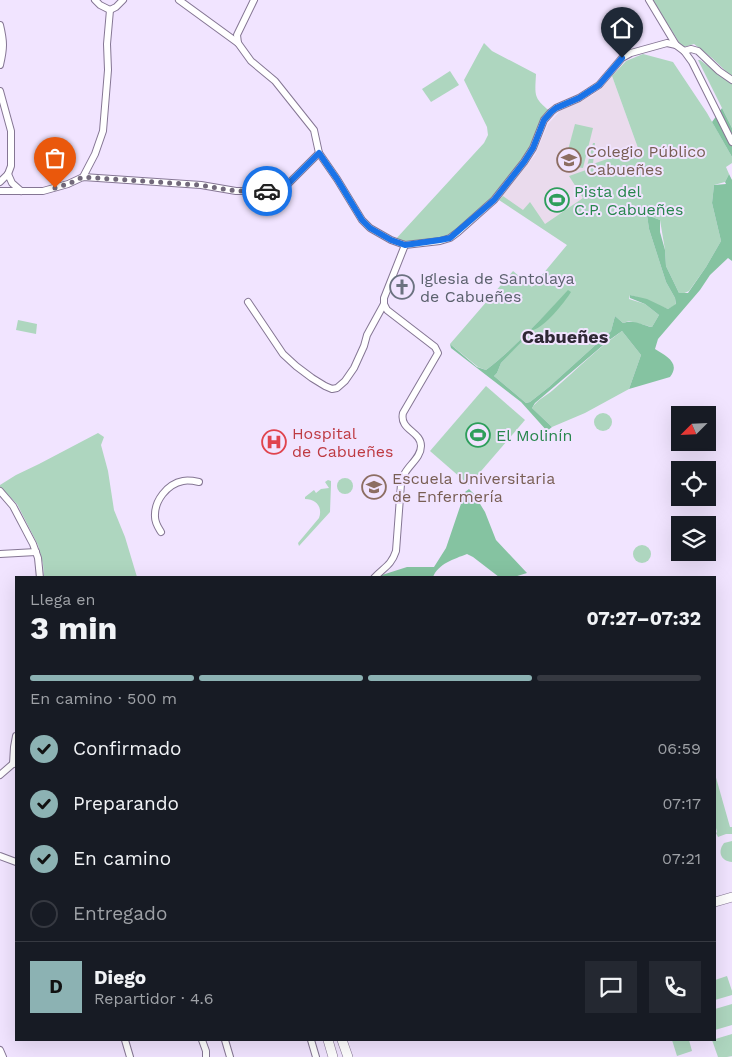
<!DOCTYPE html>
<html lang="es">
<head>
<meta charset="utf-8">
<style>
  body { margin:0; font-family:"Work Sans",sans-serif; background:#242831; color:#f1f3f6; height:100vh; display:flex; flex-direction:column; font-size:19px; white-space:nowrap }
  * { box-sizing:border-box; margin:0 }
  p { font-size:16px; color:#9ea1a6 }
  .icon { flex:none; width:28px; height:28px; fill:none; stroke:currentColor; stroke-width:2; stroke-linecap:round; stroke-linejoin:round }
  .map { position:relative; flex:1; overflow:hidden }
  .drawer { position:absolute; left:15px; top:576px; width:701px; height:465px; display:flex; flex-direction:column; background:#171b24; border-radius:0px; box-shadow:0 5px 20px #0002 }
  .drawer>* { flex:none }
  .needle { width:32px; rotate:246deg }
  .buttons { position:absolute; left:671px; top:406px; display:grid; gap:10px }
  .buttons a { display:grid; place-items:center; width:45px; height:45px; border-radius:0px; background:#171b24; box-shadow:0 5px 20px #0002; font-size:25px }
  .pin { position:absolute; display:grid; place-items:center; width:42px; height:42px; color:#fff; margin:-51px -21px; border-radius:50% 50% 50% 0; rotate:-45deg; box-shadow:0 0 5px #0007 }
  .pin .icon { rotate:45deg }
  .courier { position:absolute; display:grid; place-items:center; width:50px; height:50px; margin:-25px; border:4px solid #1a73e8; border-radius:50%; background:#fff; color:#222; box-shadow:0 1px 6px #0007 }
  .summary em { font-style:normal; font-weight:700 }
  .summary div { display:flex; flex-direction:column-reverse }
  .summary { display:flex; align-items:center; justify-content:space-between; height:85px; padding:0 15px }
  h1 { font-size:32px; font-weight:700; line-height:38px }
  .bar { display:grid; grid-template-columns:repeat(4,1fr); gap:8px 5px; align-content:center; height:60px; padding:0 15px }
  .bar i { height:6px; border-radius:4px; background:#363941 }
  .bar .active { background:#8cb2b3 }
  .bar p { grid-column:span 4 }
  .line { display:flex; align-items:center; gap:12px; padding:0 15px; border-top:1px solid #363941 }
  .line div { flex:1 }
  .round { display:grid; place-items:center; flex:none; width:52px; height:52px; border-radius:0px; background:#242831 }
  ol { padding:0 15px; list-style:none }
  li { display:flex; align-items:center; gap:15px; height:55px }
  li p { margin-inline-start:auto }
  li .icon { padding:5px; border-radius:50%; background:#8cb2b3; color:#111; stroke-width:4 }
  li:last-child { color:#9ea1a6 }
  li i { width:28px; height:28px; border:2px solid #363941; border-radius:50% }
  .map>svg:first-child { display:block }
</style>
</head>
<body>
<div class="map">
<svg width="732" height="1057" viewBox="0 0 732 1057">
  <rect width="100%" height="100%" fill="#f1e4ff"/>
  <polygon fill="#eadbed" points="612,76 638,148 588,221 567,245 499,200 535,155 548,124 560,111 591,96 602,88"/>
  <g fill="#aed6bf">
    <polygon points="653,0 732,0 732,77 712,58 694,44 684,47 680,44"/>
    <path d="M484 43 492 51 536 74C535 95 533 98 551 112L533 148 494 200 450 238 412 244 394 241 484 143 488 135 487 127 464 80Z"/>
    <path d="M643 54 673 62 707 113 732 157V163L726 167 729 174 725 182 714 185 712 203 721 241 706 267 689 291 680 295 666 266 665 250 660 220 647 215 649 229 666 282 675 298 676 305 668 309 637 297 630 295 629 299 645 304 659 315 652 327 629 321 623 323 615 316 611 331 549 387 530 402 526 403 494 376 497 373 501 363 568 291C542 318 516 347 486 370L478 367 450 344 513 271 532 287 567 245 499 200 503 196 523 210 530 202 545 224 583 198 569 176 586 170 593 143H595L593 164 638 148 612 76 626 61Z"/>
    <polygon points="698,60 700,60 732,84 732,128"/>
    <polygon points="450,71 459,85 431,102 422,89"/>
    <polygon points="575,124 593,128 583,168 564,165"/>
    <polygon points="18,320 37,324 36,334 16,330"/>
    <path d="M622 331 641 355 629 389 585 413 552 427 532 408C537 400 546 396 553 390 576 370 597 349 622 331Z"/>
    <polygon points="486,386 525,420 469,485 430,451"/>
    <circle cx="603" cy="422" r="9"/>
    <polygon points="98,433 104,437 101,445 108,471 114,510 125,537 137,577 44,577 43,564 38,545 17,504 0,487 0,485 16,475 39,464"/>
    <circle cx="345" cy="486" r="8"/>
    <path d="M328 480 331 481V485L330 512 299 546 298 543 319 518C323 507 316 499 305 499V497L314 490 316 493 321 489 329 488 325 482Z"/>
    <circle cx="642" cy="554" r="9"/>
    <polygon points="715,774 730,827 732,827 732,834 726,834 718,837 716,833 717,832 715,824"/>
    <path d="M732 841V862C721 861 717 852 724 843Z"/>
    <polygon points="727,976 732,991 732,995 715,1000 715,980"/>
    <polygon points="732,1004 732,1025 715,1030 715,1009"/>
    <polygon points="732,1034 732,1056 727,1057 718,1057 712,1040"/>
    <polygon points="672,1040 689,1040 692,1051 677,1056"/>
  </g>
  <g fill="#85c3a1">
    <polygon points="722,108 732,128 732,157 712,122"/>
    <path d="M729 174 732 180V261L728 258 710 275 700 290 658 339 655 349C666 356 681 363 670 377L629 389 641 355 622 331 608 341 535 403 532 408 552 427 547 431 521 402 451 348 450 344 477 367 486 370C516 347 542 318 568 290L571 292C564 303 545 327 533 330L501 363 497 373 494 376 526 403 530 402 549 387 611 331 615 316 623 323C634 319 641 325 652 327L659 315 645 304 630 298V295L647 299 668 309 676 304 675 298 666 282 649 229 647 215 660 220V232L665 250 666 266 679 293H688L706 267 721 241 712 203 714 185 726 184 725 182Z"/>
    <path d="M469 489 474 494 485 512 496 540 527 573 514 577H499L473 557 467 554C454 559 438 564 433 577H423L422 576 382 577V575L407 567H434L446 548 465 492Z"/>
  </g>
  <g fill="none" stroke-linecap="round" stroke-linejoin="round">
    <g stroke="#857694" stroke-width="8">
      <g id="street">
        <polyline points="95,0 100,5 110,10"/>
        <polyline points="179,0 238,43"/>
        <polyline points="254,0 237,35 238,43 251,61 275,81 314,130 319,153 337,179 362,220 370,228 391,240 405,245"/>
        <polyline points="649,0 676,45"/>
        <polyline points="110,10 116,7 123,0"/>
        <path d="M0 25C4 42 4 48 0 65"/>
        <polyline points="684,51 691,49 698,51 719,71 732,80"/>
        <polyline points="0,91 11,131 11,166 8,174 0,182"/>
        <polyline points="8,174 12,183 21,191"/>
        <polyline points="83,177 95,154 103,131 108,70 107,44 110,10"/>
        <polyline points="0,191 43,191 68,184 83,177 201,185 236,191 264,191 276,190 288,184 319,153"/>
        <polyline points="405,245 440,241 450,238 458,232 494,200 524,162 533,148 544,120 551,112 556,108 579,98 599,85 622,58 631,53 667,43 676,45 684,51 692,62 732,142"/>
        <polyline points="248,302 283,354 296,366 312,378 325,386 332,389 337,388 345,381 354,368 364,346 367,335 384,304 384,298 405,245"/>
        <polyline points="0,491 13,506 33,544 38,558 40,578"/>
        <path d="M161 532C158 527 155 523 155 517 154 501 167 484 183 481 188 480 194 481 199 482"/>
        <polyline points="0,554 36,552"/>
        <path d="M374 578C384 567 391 566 396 551L401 484C402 480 403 476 405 473 410 464 421 457 421 446 421 431 399 430 403 413L438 353 435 347 387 310 384 304"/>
        <polyline points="13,764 14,747 16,736"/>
        <polyline points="0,775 15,762"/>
        <polyline points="0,856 16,862"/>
        <polyline points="125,1040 130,1057"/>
        <polyline points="202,1040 206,1051 206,1057"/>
        <polyline points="225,1040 230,1057"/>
        <polyline points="311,1040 316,1057"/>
        <polyline points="0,1050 3,1057"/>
      </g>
    </g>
    <g stroke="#857694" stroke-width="10">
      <g id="secondary">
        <polyline points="715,902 732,897"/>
        <polyline points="328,1040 333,1057"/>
        <polyline points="342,1040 348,1057"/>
      </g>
    </g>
    <use href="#street" stroke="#fff" stroke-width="6"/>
    <use href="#secondary" stroke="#fff" stroke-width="9"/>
  </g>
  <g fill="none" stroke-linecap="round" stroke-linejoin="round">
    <polyline stroke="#72697b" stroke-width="5" stroke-dasharray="0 9" points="55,188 68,184 83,177 200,185 236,191 267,191"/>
    <polyline stroke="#1a73e8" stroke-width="6" points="267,191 276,190 288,184 319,153 337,179 362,220 370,228 391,240 405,245 440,240 450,238 494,200 524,162 533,148 544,120 551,112 556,108 579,98 599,85 622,58"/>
  </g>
  <defs>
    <g id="school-ring" transform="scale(1.25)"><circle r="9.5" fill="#f1e4ff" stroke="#8d6e63" stroke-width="1.5"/><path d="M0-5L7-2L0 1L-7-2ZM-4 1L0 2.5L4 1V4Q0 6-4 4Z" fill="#8d6e63"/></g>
    <g id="stadium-ring" transform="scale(1.25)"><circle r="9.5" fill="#f1e4ff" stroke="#2e9e5b" stroke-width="1.5"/><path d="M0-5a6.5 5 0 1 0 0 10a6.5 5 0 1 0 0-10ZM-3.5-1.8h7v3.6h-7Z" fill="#2e9e5b"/></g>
    <g id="church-ring" transform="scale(1.25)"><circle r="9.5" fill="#f1e4ff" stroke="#6b7280" stroke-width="1.5"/><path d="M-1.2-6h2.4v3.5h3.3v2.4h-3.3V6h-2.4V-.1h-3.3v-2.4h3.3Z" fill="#6b7280"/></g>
    <g id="hospital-ring" transform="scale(1.25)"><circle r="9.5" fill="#f1e4ff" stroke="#e0444e" stroke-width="1.5"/><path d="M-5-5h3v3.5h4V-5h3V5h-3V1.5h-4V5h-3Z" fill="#e0444e"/></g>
    <g id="university-ring" transform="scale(1.25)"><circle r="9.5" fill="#f1e4ff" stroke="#8d6e63" stroke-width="1.5"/><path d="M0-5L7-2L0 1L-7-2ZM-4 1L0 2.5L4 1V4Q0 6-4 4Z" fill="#8d6e63"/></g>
  </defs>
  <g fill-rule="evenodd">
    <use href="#school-ring" x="569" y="160"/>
    <use href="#stadium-ring" x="557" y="200"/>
    <use href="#church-ring" x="402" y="287"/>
    <use href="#stadium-ring" x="478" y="435"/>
    <use href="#hospital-ring" x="274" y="442"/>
    <use href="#university-ring" x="374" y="487"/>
  </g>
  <g text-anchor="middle" stroke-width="4" stroke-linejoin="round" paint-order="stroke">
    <g font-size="16" fill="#785e54" stroke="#f1e4ff" text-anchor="start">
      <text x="586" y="157">Colegio Público<tspan x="586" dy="18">Cabueñes</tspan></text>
      <text x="392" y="484">Escuela Universitaria<tspan x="392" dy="18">de Enfermería</tspan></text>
    </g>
    <g font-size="16" fill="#27864d" stroke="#f1e4ff" text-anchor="start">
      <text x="574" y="197">Pista del<tspan x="574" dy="18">C.P. Cabueñes</tspan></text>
      <text x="496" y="441">El Molinín</text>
    </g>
    <g font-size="16" fill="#5b616d" stroke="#f1e4ff" text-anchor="start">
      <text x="420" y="284">Iglesia de Santolaya<tspan x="420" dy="18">de Cabueñes</tspan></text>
    </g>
    <g font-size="16" fill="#be3a42" stroke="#f1e4ff" text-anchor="start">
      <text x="292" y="439">Hospital<tspan x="292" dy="18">de Cabueñes</tspan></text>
    </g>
    <g font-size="18" font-weight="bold" fill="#2e2734" stroke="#f1e4ff">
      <text x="565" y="343">Cabueñes</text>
    </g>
  </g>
</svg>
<div class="buttons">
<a><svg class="needle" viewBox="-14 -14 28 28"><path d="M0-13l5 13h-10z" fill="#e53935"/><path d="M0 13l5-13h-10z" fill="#9ea1a6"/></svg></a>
<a><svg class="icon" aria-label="locate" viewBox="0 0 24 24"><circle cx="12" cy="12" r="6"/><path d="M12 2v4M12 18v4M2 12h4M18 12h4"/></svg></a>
<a><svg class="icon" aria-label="layers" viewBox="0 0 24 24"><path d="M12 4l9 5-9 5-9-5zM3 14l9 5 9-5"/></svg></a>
</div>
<div class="pin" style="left:55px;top:188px;background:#ea580c"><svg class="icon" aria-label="bag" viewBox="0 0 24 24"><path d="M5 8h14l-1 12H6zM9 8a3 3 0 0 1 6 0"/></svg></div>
<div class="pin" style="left:622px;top:58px;background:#1f2937"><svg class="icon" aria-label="home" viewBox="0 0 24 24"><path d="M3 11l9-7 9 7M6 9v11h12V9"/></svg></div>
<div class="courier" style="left:267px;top:191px"><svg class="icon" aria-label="car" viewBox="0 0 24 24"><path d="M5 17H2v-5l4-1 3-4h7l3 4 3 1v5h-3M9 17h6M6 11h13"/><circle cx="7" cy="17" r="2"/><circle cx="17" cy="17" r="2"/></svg></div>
<section class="drawer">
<div class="summary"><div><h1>3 min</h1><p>Llega en</p></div><em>07:27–07:32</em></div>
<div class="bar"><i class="active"></i><i class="active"></i><i class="active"></i><i></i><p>En camino · 500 m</p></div>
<ol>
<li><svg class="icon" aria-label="check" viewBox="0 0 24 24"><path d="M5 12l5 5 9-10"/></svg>Confirmado<p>06:59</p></li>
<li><svg class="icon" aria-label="check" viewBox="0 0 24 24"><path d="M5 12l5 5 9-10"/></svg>Preparando<p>07:17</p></li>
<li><svg class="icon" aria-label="check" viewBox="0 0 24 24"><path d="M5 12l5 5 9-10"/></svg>En camino<p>07:21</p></li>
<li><i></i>Entregado</li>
</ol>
<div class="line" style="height:90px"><b class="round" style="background:#8cb2b3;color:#111">D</b><div><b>Diego</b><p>Repartidor · 4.6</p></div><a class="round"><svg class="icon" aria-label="chat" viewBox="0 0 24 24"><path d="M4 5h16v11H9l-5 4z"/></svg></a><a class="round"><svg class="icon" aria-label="phone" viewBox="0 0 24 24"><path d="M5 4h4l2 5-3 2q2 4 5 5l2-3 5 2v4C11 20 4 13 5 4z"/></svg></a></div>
</section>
</div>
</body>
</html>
